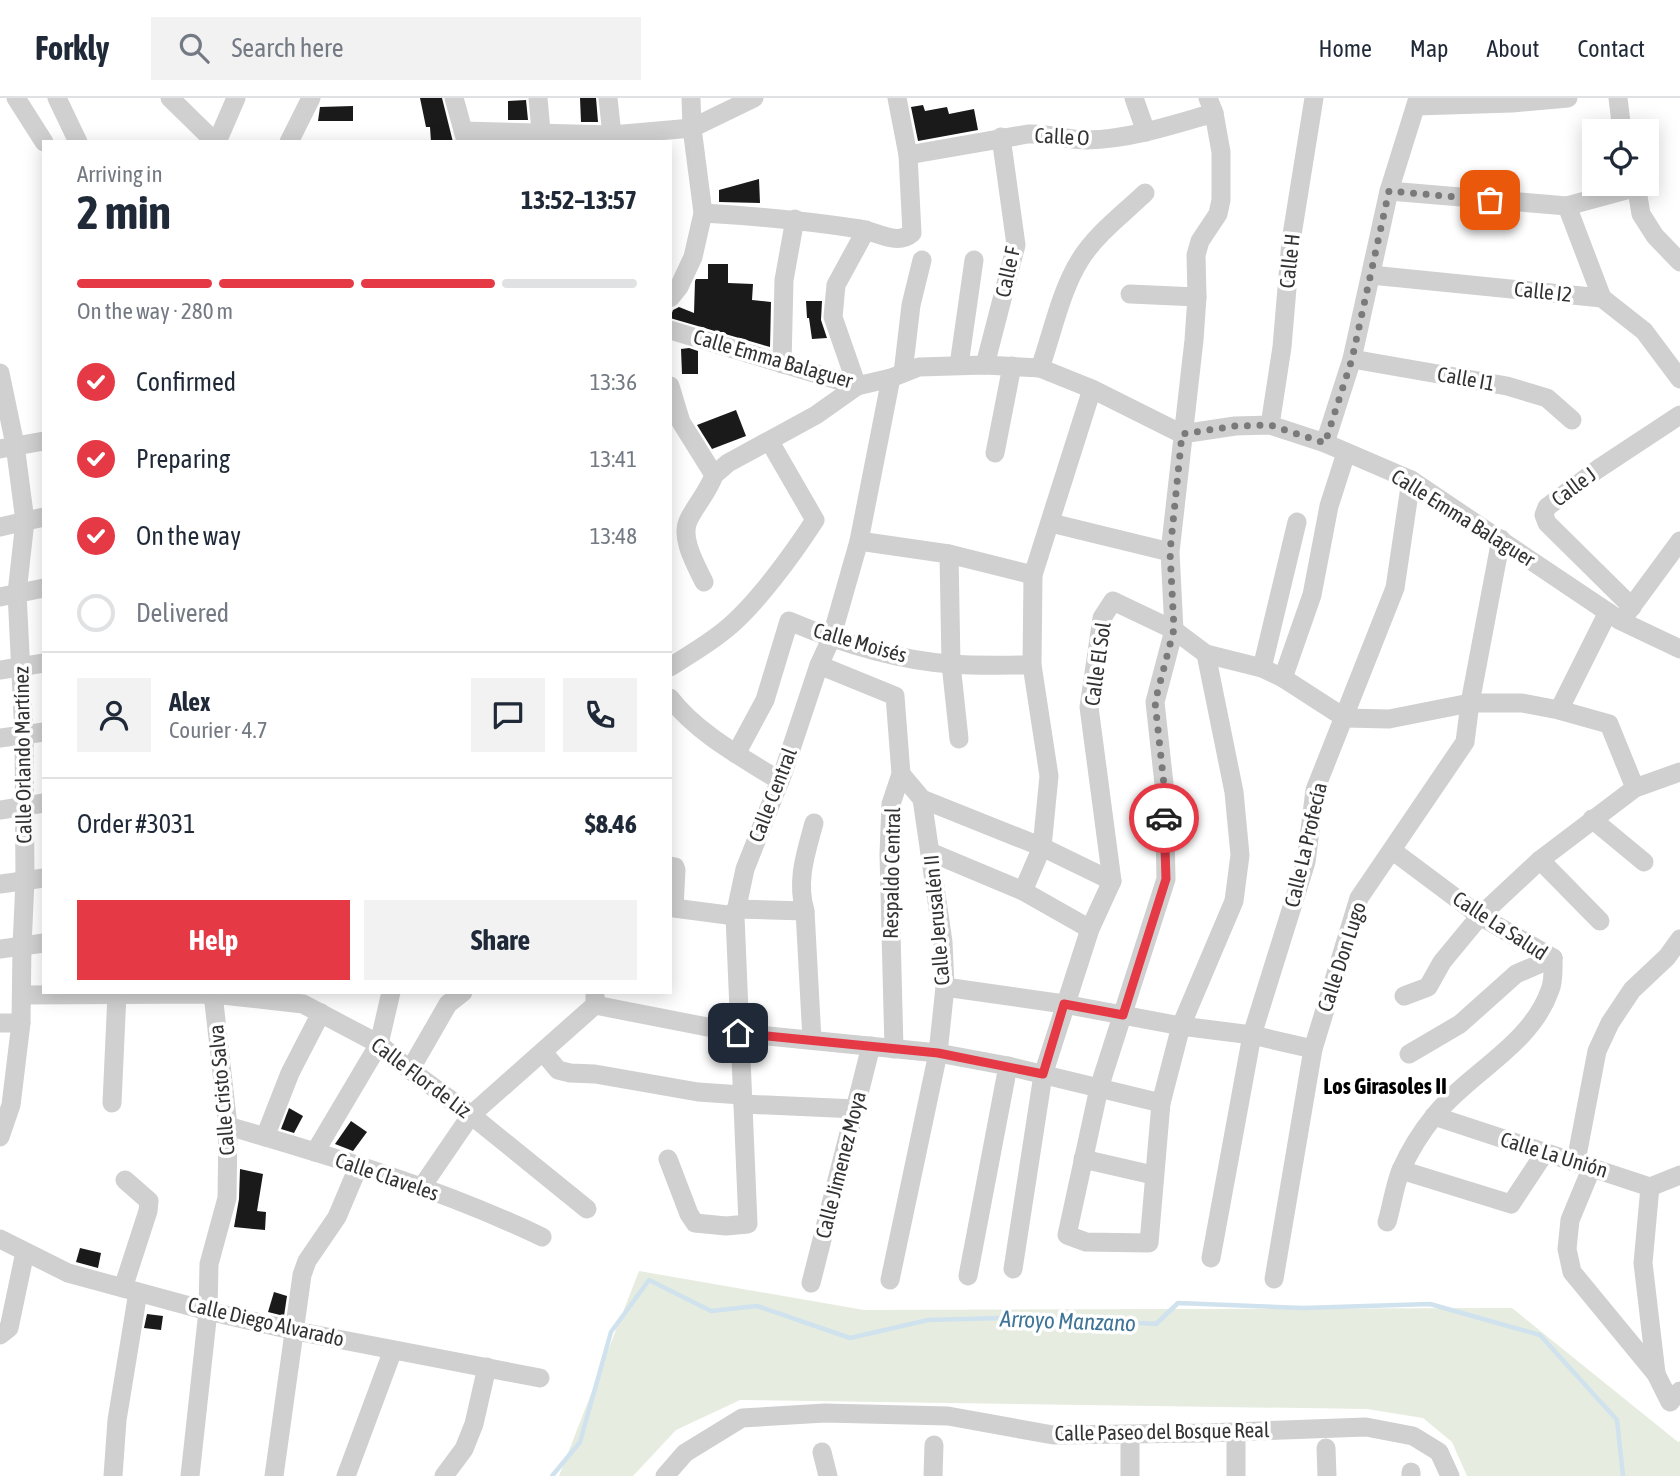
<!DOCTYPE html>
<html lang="en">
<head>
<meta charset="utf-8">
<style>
  body { margin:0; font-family:"Asap Condensed",sans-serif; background:#f2f2f3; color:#1f2937; height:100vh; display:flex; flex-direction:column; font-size:26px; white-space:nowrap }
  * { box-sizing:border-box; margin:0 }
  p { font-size:23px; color:#747a83 }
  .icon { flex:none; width:38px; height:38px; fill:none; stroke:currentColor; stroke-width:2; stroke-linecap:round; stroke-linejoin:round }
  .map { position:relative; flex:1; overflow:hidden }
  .panel { position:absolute; left:42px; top:42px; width:630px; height:854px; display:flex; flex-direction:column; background:#fff; border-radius:0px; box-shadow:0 4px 18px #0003 }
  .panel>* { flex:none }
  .tools { position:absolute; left:1582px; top:21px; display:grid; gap:14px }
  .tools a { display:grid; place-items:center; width:77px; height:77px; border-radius:0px; background:#fff; box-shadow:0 4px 18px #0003; font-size:35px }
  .pin { position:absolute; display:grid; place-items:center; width:60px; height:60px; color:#fff; margin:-30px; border-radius:14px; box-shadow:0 4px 10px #0006 }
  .courier { position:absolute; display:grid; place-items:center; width:70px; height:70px; margin:-35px; border:5px solid #e63946; border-radius:50%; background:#fff; color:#222; box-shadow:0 2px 9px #0007 }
  .head em { font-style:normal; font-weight:700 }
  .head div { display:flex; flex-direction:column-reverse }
  .head { display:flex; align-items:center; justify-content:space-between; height:119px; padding:0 35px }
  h1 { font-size:46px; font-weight:700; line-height:52px }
  .bar { display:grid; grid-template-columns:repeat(4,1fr); gap:10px 7px; align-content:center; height:84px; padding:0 35px }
  .bar i { height:9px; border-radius:5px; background:#e0e1e3 }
  .bar .active { background:#e63946 }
  .bar p { grid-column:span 4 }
  .line { display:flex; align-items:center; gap:18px; padding:0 35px; border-top:2px solid #e0e1e3 }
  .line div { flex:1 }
  .round { display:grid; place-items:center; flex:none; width:74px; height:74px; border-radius:0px; background:#f2f2f3 }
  ol { padding:0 35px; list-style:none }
  li { display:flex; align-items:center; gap:21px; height:77px }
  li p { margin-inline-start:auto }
  li .icon { padding:7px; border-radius:50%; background:#e63946; color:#fff; stroke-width:4 }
  li:last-child { color:#747a83 }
  li i { width:38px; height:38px; border:4px solid #e0e1e3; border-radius:50% }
  .action { display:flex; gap:14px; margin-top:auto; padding:14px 35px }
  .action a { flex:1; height:80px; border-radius:0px; background:#e63946; color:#fff; font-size:28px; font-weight:700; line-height:80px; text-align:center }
  .action a+a { background:#f2f2f3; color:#1f2937 }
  header { display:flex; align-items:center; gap:42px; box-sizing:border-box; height:98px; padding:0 35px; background:#fff; border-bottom:2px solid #e0e1e3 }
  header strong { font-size:33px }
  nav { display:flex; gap:38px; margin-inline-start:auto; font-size:24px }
  .search { width:490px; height:63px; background:#f2f2f3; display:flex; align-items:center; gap:18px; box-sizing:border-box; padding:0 24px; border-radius:0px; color:#747a83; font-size:26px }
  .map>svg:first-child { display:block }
</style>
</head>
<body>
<header>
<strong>Forkly</strong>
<div class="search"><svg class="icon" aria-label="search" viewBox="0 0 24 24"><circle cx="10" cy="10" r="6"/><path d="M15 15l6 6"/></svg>Search here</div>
<nav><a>Home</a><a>Map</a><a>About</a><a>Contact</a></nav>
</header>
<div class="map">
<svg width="1680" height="1378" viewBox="0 0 1680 1378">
  <rect width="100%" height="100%" fill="#fff"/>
  <polygon fill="#e6ecdf" points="639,1173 864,1212 1512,1210 1678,1344 1680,1343 1680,1378 1467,1378 1452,1344 1423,1320 1367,1311 740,1302 676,1332 633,1378 559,1378"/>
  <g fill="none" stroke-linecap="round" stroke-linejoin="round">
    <polyline stroke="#cfe2ee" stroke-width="4.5" points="552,1378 580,1344 611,1234 649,1182 711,1213 757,1208 850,1240 928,1222 1032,1219 1156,1226 1178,1205 1303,1210 1430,1206 1540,1237 1617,1322 1623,1378"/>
  </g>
  <g fill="#1a1a1a">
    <polygon points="420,0 442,0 453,44 431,44 430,29 426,29"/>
    <polygon points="580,0 596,0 598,24 581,24"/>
    <polygon points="526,2 528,22 508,22 508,3"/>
    <polygon points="923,7 925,13 947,9 949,16 974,11 978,32 918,43 911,9"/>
    <polygon points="353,8 353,23 318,23 320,9"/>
    <polygon points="759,81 760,105 719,104 719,92"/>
    <polygon points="708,166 728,166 728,185 753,186 752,202 771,204 770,249 670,220 673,212 679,209 694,215 695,183 696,181 708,181"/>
    <polygon points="806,203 822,203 821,222 827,240 812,241 809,220 807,220"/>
    <polygon points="689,250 698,253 698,276 682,276 681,251"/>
    <polygon points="736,312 746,338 712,351 697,327"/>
    <polygon points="289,1010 303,1018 294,1035 281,1031"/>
    <polygon points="351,1023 367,1034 353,1053 335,1046"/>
    <polygon points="240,1071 263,1076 257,1113 266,1114 265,1132 234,1129 239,1101"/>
    <polygon points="80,1150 101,1155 98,1170 76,1164"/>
    <polygon points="274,1194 287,1198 284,1218 268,1214"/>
    <polygon points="147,1216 163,1218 161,1232 144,1230"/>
  </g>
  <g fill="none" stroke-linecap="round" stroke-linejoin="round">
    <g stroke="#d0d0d0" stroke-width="19">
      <polyline points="16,0 44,44"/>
      <polyline points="57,0 78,44"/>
      <polyline points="170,0 215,44"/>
      <polyline points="454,0 466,43"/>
      <polyline points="538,0 541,33"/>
      <polyline points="608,0 612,37"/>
      <polyline points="1134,0 1146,34"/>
      <polyline points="1618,0 1622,33"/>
      <polyline points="1416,8 1512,5 1568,0"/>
      <polyline points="463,33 612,37 692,30 754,0"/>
      <polyline points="217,44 236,0"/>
      <polyline points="289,44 311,0"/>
      <path d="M908 57 1028 36C1048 35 1067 42 1087 42 1131 41 1172 27 1214 15"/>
      <polyline points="1636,86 1641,116 1655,138 1680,164"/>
      <polyline points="1389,93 1567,108 1637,89"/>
      <polyline points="1567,108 1602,200"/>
      <path d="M703 115C756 118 808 123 860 131 878 134 897 148 912 135L908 57 897 0"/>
      <polyline points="1371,177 1602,200 1644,233 1680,281"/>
      <polyline points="1130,196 1197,199"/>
      <polyline points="670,200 679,189 693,159 703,115 692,30 691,0"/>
      <polyline points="670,232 857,288 891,280 919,269 985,267 1040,270 1092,291 1182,336 1235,328 1270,327 1325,345 1411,382 1621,523 1680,551"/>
      <polyline points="1352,261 1507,288 1547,300 1572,322"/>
      <polyline points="782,266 784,182 795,121"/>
      <polyline points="959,267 974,162"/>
      <polyline points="985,267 1016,147 1001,39"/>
      <path d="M1040 270C1052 236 1061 192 1080 162 1096 136 1123 116 1145 95"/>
      <polyline points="0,275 15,347 25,423 17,495 24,637 25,783 22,848 21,925 11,1007 0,1039"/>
      <polyline points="903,275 911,207 922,162"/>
      <polyline points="670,288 681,324 714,377"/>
      <polyline points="857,288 833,219 836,187 866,132"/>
      <polyline points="1270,327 1282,249 1291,143 1314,0"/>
      <polyline points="1325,345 1352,261 1389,93 1418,0"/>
      <polyline points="0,351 44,343"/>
      <polyline points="995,355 1012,268"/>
      <polyline points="714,377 728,365 816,317 857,288"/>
      <polyline points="1051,425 1170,454"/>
      <polyline points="0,429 44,419"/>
      <polyline points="859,443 949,456 1033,477"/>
      <polyline points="949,456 951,566 959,641"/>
      <path d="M704 484C696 467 679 439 689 421 697 405 708 394 714 377"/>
      <polyline points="0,499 44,490"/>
      <polyline points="1632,509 1547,425 1544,417 1547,409 1598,371 1680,317"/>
      <polyline points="1624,519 1680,443"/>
      <polyline points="1206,556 1234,694 1240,757 1234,803 1181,928 1161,1005 1149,1145 1086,1144 1067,1137 1099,990 1166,781 1164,686 1155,604 1174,532 1170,454 1194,242 1197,199 1196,157 1200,143 1218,116 1221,102 1221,54 1214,15 1208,0"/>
      <polyline points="819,567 895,598 901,676 891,706 889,756 894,951"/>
      <path d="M670 569C689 557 708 546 725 532 756 507 793 456 815 422L770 344"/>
      <polyline points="1262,570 1297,424"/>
      <polyline points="0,572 44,565"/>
      <polyline points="1283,580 1312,497 1329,408 1346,355"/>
      <path d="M670 600C698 636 742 659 780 683"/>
      <polyline points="1559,612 1608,514"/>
      <polyline points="0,640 44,634"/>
      <path d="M736 656 765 602 789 523C841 545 894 562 951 566 978 568 1005 567 1032 567"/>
      <polyline points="922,701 1042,749 1112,783"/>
      <polyline points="0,712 44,705"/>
      <polyline points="1592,721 1644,764"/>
      <polyline points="1393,753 1480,818 1553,860"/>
      <polyline points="930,754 1023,793 1090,831"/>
      <polyline points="1540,762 1600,823"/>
      <polyline points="670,768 675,769 676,772 674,810 735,818"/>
      <polyline points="0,786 44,780"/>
      <polyline points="1023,793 1042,749 1049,678 1032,567 1033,477 1092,291"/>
      <polyline points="736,811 805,813 812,942"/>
      <path d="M805 813C796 782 806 755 814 725"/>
      <polyline points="0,851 44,845"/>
      <polyline points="945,889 1064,906 1181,928 1252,937 1313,951"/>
      <polyline points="22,897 213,896 303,906 379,946 410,972 471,1017 587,1111"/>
      <polyline points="1404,898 1428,889 1442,864 1480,818 1540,762 1635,690 1680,674"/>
      <polyline points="595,907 738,935 938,955 1008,968 1161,1005"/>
      <polyline points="0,925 21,925"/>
      <polyline points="543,954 558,972 570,975 595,976 698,994 742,997"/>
      <polyline points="1409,956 1460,926 1516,876 1553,860"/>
      <polyline points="410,972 448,906 463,894"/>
      <polyline points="112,1005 117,896"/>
      <polyline points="743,1006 856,1011"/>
      <polyline points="1434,1018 1650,1089 1680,1077"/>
      <path d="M228 1028C334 1059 442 1091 542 1139"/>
      <polyline points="265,1039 290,975 321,915"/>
      <polyline points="315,1054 379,946 391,894"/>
      <polyline points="668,1061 689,1116 695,1125 726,1128 748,1126 735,818 745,771 783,675 819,567 831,541 859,443 891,280"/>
      <polyline points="1083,1061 1153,1077"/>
      <polyline points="1576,1063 1597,953 1610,925 1632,892 1667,859 1680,841"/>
      <polyline points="1592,1069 1570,1122 1567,1151 1572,1174 1656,1276 1670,1304 1680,1293"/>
      <polyline points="1401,1072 1511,1106 1544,1056"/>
      <polyline points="1650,1089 1643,1165 1656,1275"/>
      <polyline points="421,1090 471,1017 595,907 595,897"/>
      <path d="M1387 1124C1392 1108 1394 1089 1401 1072 1409 1054 1422 1033 1435 1017 1470 974 1531 947 1550 892 1554 883 1553 870 1553 860"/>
      <polyline points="0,1141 68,1175 208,1213 296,1233 540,1280"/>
      <polyline points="1211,1160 1252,937 1306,764 1315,692 1395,490 1411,382"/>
      <polyline points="1013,1171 1043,977 1090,831 1112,783 1089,609 1102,520 1113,503 1174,532 1206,556 1262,570 1283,580 1345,620 1389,621 1470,605 1522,605 1559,612 1609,626 1635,690"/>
      <polyline points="968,1178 1008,968"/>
      <polyline points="1274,1181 1313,951 1359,800 1465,644 1470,605 1501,441"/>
      <polyline points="890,1182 938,955 945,889 943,844 922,701 901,676"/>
      <polyline points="811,1185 871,948"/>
      <polyline points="123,1190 148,1113 149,1103 125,1082"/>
      <polyline points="0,1237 9,1230 25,1154"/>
      <polyline points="1236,1334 1236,1378"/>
      <polyline points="1130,1337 1130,1378"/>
      <polyline points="1326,1350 1327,1378"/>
      <polyline points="822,1354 828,1378"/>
      <polyline points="1411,1374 1411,1378"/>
      <polyline points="113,1378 117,1322 138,1194"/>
      <polyline points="190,1378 208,1213 209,1166 227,1100 228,1028 213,896"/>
      <polyline points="274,1378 302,1177 307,1163 337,1119 359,1067"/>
      <polyline points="346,1378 393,1252"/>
      <polyline points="444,1378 464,1351 474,1326 487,1269"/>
      <polyline points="665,1378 685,1355 742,1320 825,1315 948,1318 1053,1337 1206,1335 1366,1329 1413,1338 1439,1354 1450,1378"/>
      <polyline points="933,1378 934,1347"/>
    </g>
  </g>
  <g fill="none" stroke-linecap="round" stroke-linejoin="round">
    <polyline stroke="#7a7a7a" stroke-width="7" stroke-dasharray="0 12.6" points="1164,720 1164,687 1155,604 1174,531 1170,454 1182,336 1235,328 1270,327 1325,345 1352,261 1389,93 1490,102"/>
    <polyline stroke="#e63946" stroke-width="9" points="738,935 938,955 1043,976 1064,906 1123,917 1166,781 1164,720"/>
  </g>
  <g text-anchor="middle" stroke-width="7" stroke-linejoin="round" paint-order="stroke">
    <g font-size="21" fill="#333" stroke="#fff">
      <text transform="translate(1062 39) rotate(3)" y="7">Calle O</text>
      <text transform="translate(1290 163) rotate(-84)" y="7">Calle H</text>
      <text transform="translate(1008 174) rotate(-78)" y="7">Calle F</text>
      <text transform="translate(1543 194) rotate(6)" y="7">Calle I2</text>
      <text transform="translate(773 261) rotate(16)" y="7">Calle Emma Balaguer</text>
      <text transform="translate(1466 281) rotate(10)" y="7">Calle I1</text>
      <text transform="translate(1574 389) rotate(-37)" y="7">Calle J</text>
      <text transform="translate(1463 420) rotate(32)" y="7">Calle Emma Balaguer</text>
      <text transform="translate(860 545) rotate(16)" y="7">Calle Moisés</text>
      <text transform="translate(1098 566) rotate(-82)" y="7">Calle El Sol</text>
      <text transform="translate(23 657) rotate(-91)" y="7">Calle Orlando Martínez</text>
      <text transform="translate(773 697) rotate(-69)" y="7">Calle Central</text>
      <text transform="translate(1306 747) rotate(-77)" y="7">Calle La Profecía</text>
      <text transform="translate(892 775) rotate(-89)" y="7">Respaldo Central</text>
      <text transform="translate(937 822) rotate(-95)" y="7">Calle Jerusalén II</text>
      <text transform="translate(1500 828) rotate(33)" y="7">Calle La Salud</text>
      <text transform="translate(1342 859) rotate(-72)" y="7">Calle Don Lugo</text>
      <text transform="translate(421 980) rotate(37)" y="7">Calle Flor de Liz</text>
      <text transform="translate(222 992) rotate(-95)" y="7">Calle Cristo Salva</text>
      <text transform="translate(1554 1057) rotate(17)" y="7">Calle La Unión</text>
      <text transform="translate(841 1067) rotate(-76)" y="7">Calle Jimenez Moya</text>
      <text transform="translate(387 1079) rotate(19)" y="7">Calle Claveles</text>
      <text transform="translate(266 1224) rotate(13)" y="7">Calle Diego Alvarado</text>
      <text transform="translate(1162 1334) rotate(-1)" y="7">Calle Paseo del Bosque Real</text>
    </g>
    <g font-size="23" font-weight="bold" fill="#000" stroke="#fff">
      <text x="1385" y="996">Los Girasoles II</text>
    </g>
    <g font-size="23" font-style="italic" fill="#3f7597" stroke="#fff">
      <text transform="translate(1068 1223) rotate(2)" y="8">Arroyo Manzano</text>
    </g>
  </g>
</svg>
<div class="tools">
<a><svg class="icon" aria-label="locate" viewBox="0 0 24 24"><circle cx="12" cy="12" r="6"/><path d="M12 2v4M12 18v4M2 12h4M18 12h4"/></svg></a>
</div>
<div class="pin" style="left:1490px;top:102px;background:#ea580c"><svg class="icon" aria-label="bag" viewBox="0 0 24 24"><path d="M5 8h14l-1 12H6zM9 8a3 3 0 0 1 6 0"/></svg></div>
<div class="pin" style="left:738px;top:935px;background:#1f2937"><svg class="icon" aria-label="home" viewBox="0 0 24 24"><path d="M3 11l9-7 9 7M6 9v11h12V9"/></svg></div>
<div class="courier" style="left:1164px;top:720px"><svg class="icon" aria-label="car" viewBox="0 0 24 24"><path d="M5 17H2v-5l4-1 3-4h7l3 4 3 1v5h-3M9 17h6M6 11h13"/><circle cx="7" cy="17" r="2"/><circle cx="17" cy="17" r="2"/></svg></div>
<section class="panel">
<div class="head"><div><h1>2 min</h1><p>Arriving in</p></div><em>13:52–13:57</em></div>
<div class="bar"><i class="active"></i><i class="active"></i><i class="active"></i><i></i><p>On the way · 280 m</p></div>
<ol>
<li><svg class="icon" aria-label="check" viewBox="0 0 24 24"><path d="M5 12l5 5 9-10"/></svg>Confirmed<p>13:36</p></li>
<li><svg class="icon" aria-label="check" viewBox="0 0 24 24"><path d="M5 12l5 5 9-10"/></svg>Preparing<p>13:41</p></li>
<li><svg class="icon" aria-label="check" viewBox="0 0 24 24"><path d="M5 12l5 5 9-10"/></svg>On the way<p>13:48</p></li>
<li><i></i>Delivered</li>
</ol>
<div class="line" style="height:126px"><a class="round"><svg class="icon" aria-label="person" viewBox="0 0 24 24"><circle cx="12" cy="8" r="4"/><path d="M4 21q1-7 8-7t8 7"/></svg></a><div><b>Alex</b><p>Courier · 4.7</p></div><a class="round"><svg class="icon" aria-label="chat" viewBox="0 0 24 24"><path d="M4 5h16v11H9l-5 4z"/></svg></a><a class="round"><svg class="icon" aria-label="phone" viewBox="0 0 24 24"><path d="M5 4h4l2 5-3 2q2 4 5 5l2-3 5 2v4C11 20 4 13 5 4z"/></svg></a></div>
<div class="line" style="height:91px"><div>Order #3031</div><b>$8.46</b></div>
<div class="action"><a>Help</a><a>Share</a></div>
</section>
</div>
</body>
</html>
